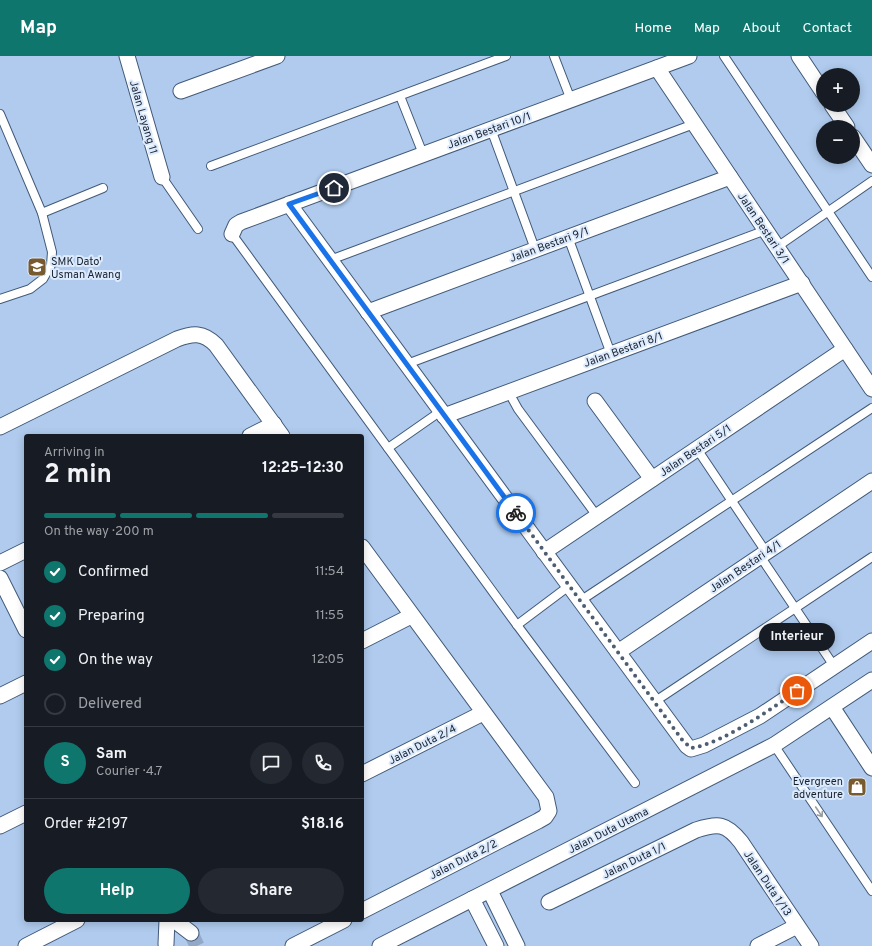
<!DOCTYPE html>
<html lang="en">
<head>
<meta charset="utf-8">
<style>
  body { margin:0; font-family:Overpass,sans-serif; background:#242831; color:#f1f3f6; height:100vh; display:flex; flex-direction:column; font-size:15px; white-space:nowrap }
  * { box-sizing:border-box; margin:0 }
  p { font-size:13px; color:#9ea1a6 }
  .icon { flex:none; width:22px; height:22px; fill:none; stroke:currentColor; stroke-width:2; stroke-linecap:round; stroke-linejoin:round }
  .map { position:relative; flex:1; overflow:hidden }
  .drawer { position:absolute; left:24px; top:378px; width:340px; height:488px; display:flex; flex-direction:column; background:#171b24; border-radius:4px; box-shadow:0 2px 10px #0003 }
  .drawer>* { flex:none }
  .controls { position:absolute; left:816px; top:12px; display:grid; gap:8px }
  .controls a { display:grid; place-items:center; width:44px; height:44px; border-radius:50%; background:#171b24; box-shadow:0 2px 10px #0003; font-size:20px }
  .pin { position:absolute; display:grid; place-items:center; width:34px; height:34px; color:#fff; margin:-17px; border:2px solid #fff; border-radius:50%; box-shadow:0 1px 4px #0007 }
  .courier { position:absolute; display:grid; place-items:center; width:40px; height:40px; margin:-20px; border:3px solid #1a73e8; border-radius:50%; background:#fff; color:#222; box-shadow:0 1px 5px #0007 }
  .bubble { position:absolute; height:28px; border-radius:14px; background:#171b24; box-shadow:0 2px 10px #0003; font-size:13px; font-weight:700; line-height:28px; text-align:center }
  .headline em { font-style:normal; font-weight:700 }
  .headline div { display:flex; flex-direction:column-reverse }
  .headline { display:flex; align-items:center; justify-content:space-between; height:68px; padding:0 20px }
  h1 { font-size:26px; font-weight:700; line-height:30px }
  .bar { display:grid; grid-template-columns:repeat(4,1fr); gap:6px 4px; align-content:center; height:48px; padding:0 20px }
  .bar i { height:5px; border-radius:3px; background:#363941 }
  .bar .current { background:#0f766e }
  .bar p { grid-column:span 4 }
  .line { display:flex; align-items:center; gap:10px; padding:0 20px; border-top:1px solid #363941 }
  .line div { flex:1 }
  .round { display:grid; place-items:center; flex:none; width:42px; height:42px; border-radius:21px; background:#242831 }
  ol { padding:0 20px; list-style:none }
  li { display:flex; align-items:center; gap:12px; height:44px }
  li p { margin-inline-start:auto }
  li .icon { padding:4px; border-radius:50%; background:#0f766e; color:#fff; stroke-width:4 }
  li:last-child { color:#9ea1a6 }
  li i { width:22px; height:22px; border:2px solid #363941; border-radius:50% }
  .primary-button { display:flex; gap:8px; margin-top:auto; padding:8px 20px }
  .primary-button a { flex:1; height:46px; border-radius:24px; background:#0f766e; color:#fff; font-size:16px; font-weight:700; line-height:46px; text-align:center }
  .primary-button a+a { background:#242831; color:#f1f3f6 }
  header { display:flex; align-items:center; gap:24px; box-sizing:border-box; height:56px; padding:0 20px; background:#0f766e; color:#fff }
  header strong { font-size:19px }
  nav { display:flex; gap:22px; margin-inline-start:auto; font-size:14px }
  .map>svg:first-child { display:block }
</style>
</head>
<body>
<header>
<strong>Map</strong>
<nav><a>Home</a><a>Map</a><a>About</a><a>Contact</a></nav>
</header>
<div class="map">
<svg width="872" height="890" viewBox="0 0 872 890">
  <rect width="100%" height="100%" fill="#b0cbee"/>
  <g fill="none" stroke-linecap="round" stroke-linejoin="round">
    <polyline stroke="#92a9c8" stroke-width="15" stroke-dasharray="15 8" stroke-linecap="butt" points="191,877 197,890"/>
    <g stroke="#425a79" stroke-width="10">
      <g id="lane">
        <polyline points="554,0 571,44"/>
        <polyline points="724,0 872,221"/>
        <polyline points="400,40 423,98"/>
        <polyline points="0,58 42,157 52,196 51,209 43,223 30,233 0,243"/>
        <polyline points="491,73 535,193"/>
        <polyline points="211,110 506,0"/>
        <polyline points="162,121 198,173"/>
        <polyline points="42,157 103,132"/>
        <polyline points="232,178 517,569 635,727"/>
        <polyline points="568,181 611,298"/>
        <polyline points="777,191 872,125"/>
        <polyline points="330,204 694,68"/>
        <polyline points="407,308 766,174"/>
        <polyline points="508,335 518,353 597,460"/>
        <polyline points="388,392 441,355"/>
        <polyline points="697,393 766,496"/>
        <polyline points="760,500 834,610"/>
        <polyline points="580,545 872,352"/>
        <polyline points="517,569 569,530"/>
        <polyline points="654,646 872,501"/>
        <polyline points="774,689 872,835"/>
      </g>
    </g>
    <g stroke="#425a79" stroke-width="17">
      <g id="street">
        <polyline points="127,0 162,121"/>
        <polyline points="799,0 823,36"/>
        <polyline points="657,12 872,333"/>
        <polyline points="181,35 277,0"/>
        <polyline points="832,49 847,71"/>
        <polyline points="853,81 872,109"/>
        <polyline points="289,148 687,690 691,693 704,689 760,660 872,585"/>
        <polyline points="232,178 236,169 241,166 689,0"/>
        <polyline points="368,256 730,121"/>
        <polyline points="595,345 652,423"/>
        <polyline points="444,360 802,227"/>
        <path d="M0 371 177 283C193 277 203 276 216 289L282 380"/>
        <polyline points="250,380 274,368"/>
        <polyline points="362,491 546,741 549,755 545,761 538,765 362,855"/>
        <polyline points="544,496 845,293"/>
        <polyline points="0,507 26,494"/>
        <polyline points="0,522 26,574"/>
        <polyline points="362,585 411,560"/>
        <polyline points="618,596 872,425"/>
        <polyline points="0,640 26,627"/>
        <polyline points="832,651 872,712"/>
        <polyline points="362,718 483,657"/>
        <polyline points="0,770 26,757"/>
        <polyline points="490,835 517,890"/>
        <polyline points="472,843 496,890"/>
        <path d="M549 846 696 774C718 767 726 767 741 786L811 890"/>
        <polyline points="174,864 191,877"/>
        <polyline points="166,888 167,864"/>
        <polyline points="26,890 77,864"/>
        <polyline points="293,890 344,864"/>
        <polyline points="380,890 774,689 872,624"/>
        <polyline points="758,890 797,870"/>
      </g>
    </g>
    <use href="#lane" stroke="#fff" stroke-width="8"/>
    <use href="#street" stroke="#fff" stroke-width="15"/>
  </g>
  <defs><path id="oneway-shaft" d="M-6 0H5M1.5-3L5.5 0L1.5 3" fill="none" stroke-width="1.6" stroke-linecap="round" stroke-linejoin="round"/></defs>
  <use stroke="#979ca1" href="#oneway-shaft" transform="translate(819 756) rotate(56)"/>
  <g fill="none" stroke-linecap="round" stroke-linejoin="round">
    <path stroke="#4d5d72" stroke-width="4" stroke-dasharray="0 7.2" d="M516 457 683 685 691 692C722 688 771 653 797 635"/>
    <polyline stroke="#1a73e8" stroke-width="5" points="334,132 289,148 516,457"/>
  </g>
  <defs>
    <g id="school-square" transform="scale(1)"><rect x="-9" y="-9" width="18" height="18" rx="4" fill="#785a2f" stroke="#dceafd"/><path d="M0-5L7-2L0 1L-7-2ZM-4 1L0 2.5L4 1V4Q0 6-4 4Z" fill="#fff"/></g>
    <g id="shop-square" transform="scale(1)"><rect x="-9" y="-9" width="18" height="18" rx="4" fill="#785a2f" stroke="#dceafd"/><path d="M-5-2.5h2.3a2.7 3.5 0 0 1 5.4 0H5L5.5 6h-11ZM-1.5-2.5h3a1.5 2.3 0 0 0-3 0Z" fill="#fff"/></g>
  </defs>
  <g fill-rule="evenodd">
    <use href="#school-square" x="37" y="211"/>
    <use href="#shop-square" x="857" y="731"/>
  </g>
  <g text-anchor="middle" stroke-width="4" stroke-linejoin="round" paint-order="stroke">
    <g font-size="11" fill="#18222f" stroke="#dceafd">
      <text transform="translate(144 61) rotate(74)" y="4">Jalan Layang 11</text>
      <text transform="translate(489 74) rotate(-20)" y="4">Jalan Bestari 10/1</text>
      <text transform="translate(764 172) rotate(56)" y="4">Jalan Bestari 3/1</text>
      <text transform="translate(549 188) rotate(-20)" y="4">Jalan Bestari 9/1</text>
      <text transform="translate(623 293) rotate(-20)" y="4">Jalan Bestari 8/1</text>
      <text transform="translate(695 394) rotate(-34)" y="4">Jalan Bestari 5/1</text>
      <text transform="translate(745 510) rotate(-34)" y="4">Jalan Bestari 4/1</text>
      <text transform="translate(422 688) rotate(-27)" y="4">Jalan Duta 2/4</text>
      <text transform="translate(608 774) rotate(-27)" y="4">Jalan Duta Utama</text>
      <text transform="translate(463 803) rotate(-27)" y="4">Jalan Duta 2/2</text>
      <text transform="translate(634 804) rotate(-26)" y="4">Jalan Duta 1/1</text>
      <text transform="translate(768 827) rotate(56)" y="4">Jalan Duta 1/13</text>
    </g>
    <g font-size="11" fill="#18222f" stroke="#dceafd" text-anchor="start">
      <text x="51" y="209">SMK Dato'<tspan x="51" dy="13">Usman Awang</tspan></text>
      <text x="843" y="729" text-anchor="end">Evergreen<tspan x="843" dy="13">adventure</tspan></text>
    </g>
  </g>
</svg>
<div class="controls">
<a>+</a>
<a>−</a>
</div>
<div class="pin" style="left:797px;top:635px;background:#ea580c"><svg class="icon" aria-label="bag" viewBox="0 0 24 24"><path d="M5 8h14l-1 12H6zM9 8a3 3 0 0 1 6 0"/></svg></div>
<div class="pin" style="left:334px;top:132px;background:#1f2937"><svg class="icon" aria-label="home" viewBox="0 0 24 24"><path d="M3 11l9-7 9 7M6 9v11h12V9"/></svg></div>
<div class="courier" style="left:516px;top:457px"><svg class="icon" aria-label="bike" viewBox="0 0 24 24"><circle cx="6" cy="16" r="4"/><circle cx="18" cy="16" r="4"/><path d="M6 16l4-8h5l3 8M10 8l3 8H6M13 5h3"/></svg></div>
<div class="bubble" style="left:759px;top:567px;width:76px">Interieur</div>
<section class="drawer">
<div class="headline"><div><h1>2 min</h1><p>Arriving in</p></div><em>12:25–12:30</em></div>
<div class="bar"><i class="current"></i><i class="current"></i><i class="current"></i><i></i><p>On the way · 200 m</p></div>
<ol>
<li><svg class="icon" aria-label="check" viewBox="0 0 24 24"><path d="M5 12l5 5 9-10"/></svg>Confirmed<p>11:54</p></li>
<li><svg class="icon" aria-label="check" viewBox="0 0 24 24"><path d="M5 12l5 5 9-10"/></svg>Preparing<p>11:55</p></li>
<li><svg class="icon" aria-label="check" viewBox="0 0 24 24"><path d="M5 12l5 5 9-10"/></svg>On the way<p>12:05</p></li>
<li><i></i>Delivered</li>
</ol>
<div class="line" style="height:72px"><b class="round" style="background:#0f766e;color:#fff">S</b><div><b>Sam</b><p>Courier · 4.7</p></div><a class="round"><svg class="icon" aria-label="chat" viewBox="0 0 24 24"><path d="M4 5h16v11H9l-5 4z"/></svg></a><a class="round"><svg class="icon" aria-label="phone" viewBox="0 0 24 24"><path d="M5 4h4l2 5-3 2q2 4 5 5l2-3 5 2v4C11 20 4 13 5 4z"/></svg></a></div>
<div class="line" style="height:52px"><div>Order #2197</div><b>$18.16</b></div>
<div class="primary-button"><a>Help</a><a>Share</a></div>
</section>
</div>
</body>
</html>
